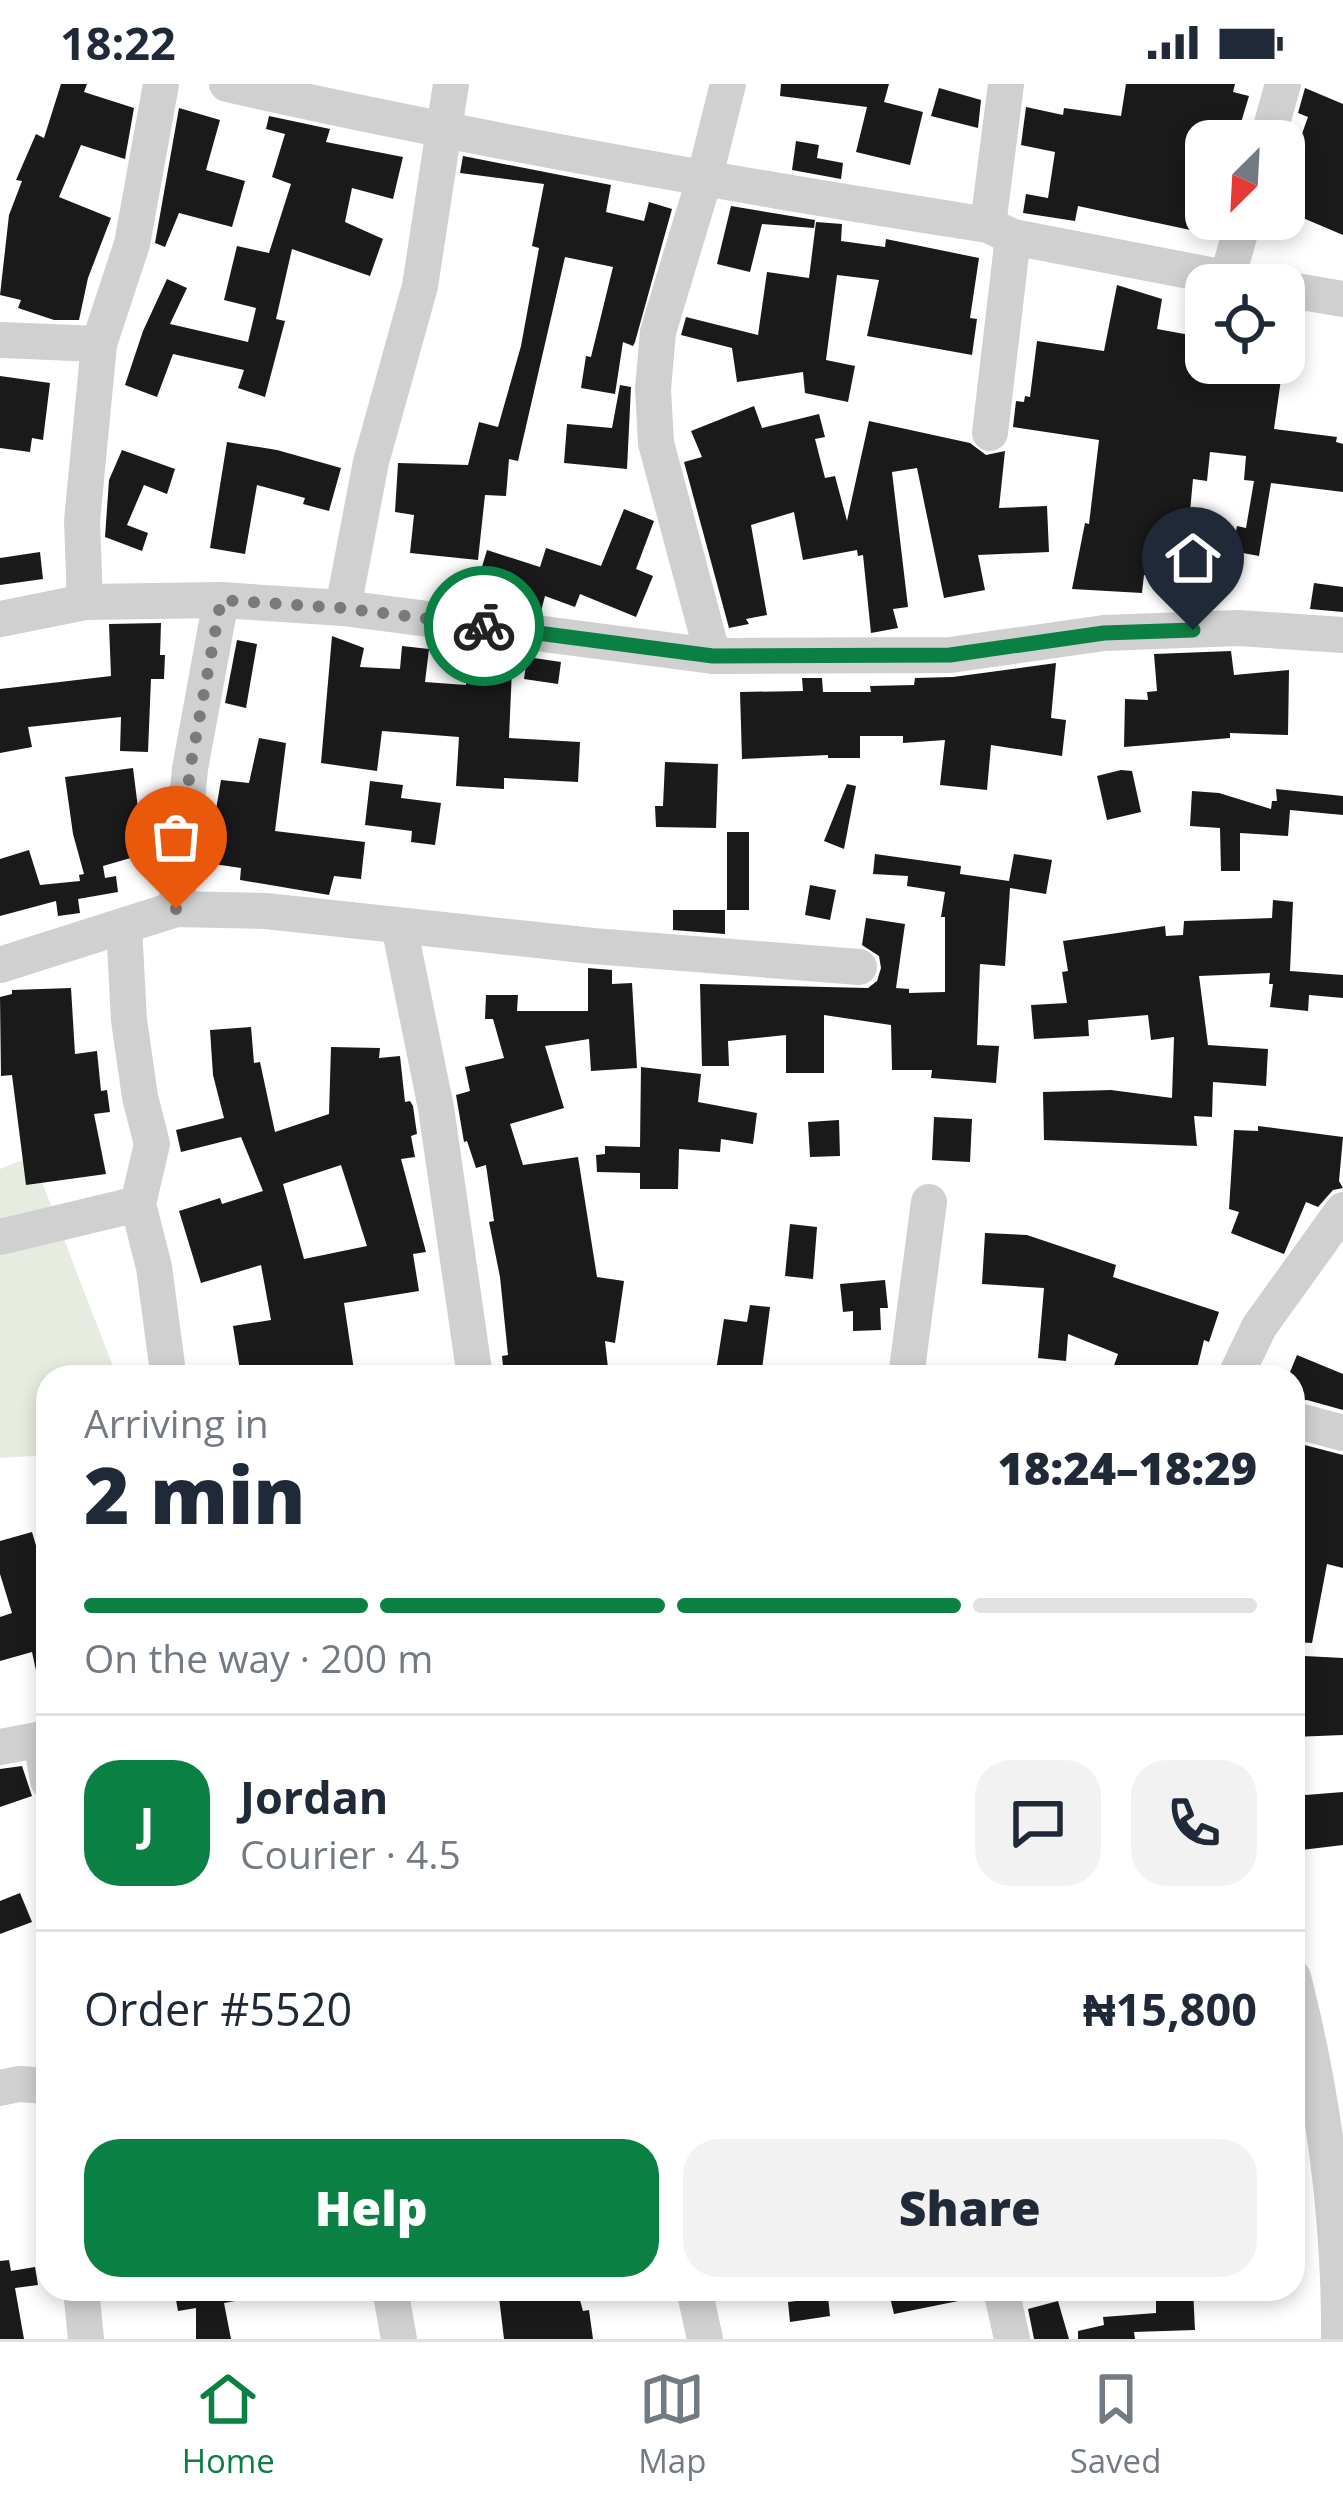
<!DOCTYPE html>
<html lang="en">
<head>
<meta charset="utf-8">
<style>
  body { margin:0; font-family:"Open Sans",sans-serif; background:#f2f2f3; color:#1f2937; height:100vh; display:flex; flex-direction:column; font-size:45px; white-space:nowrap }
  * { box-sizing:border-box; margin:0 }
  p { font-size:39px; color:#747a83 }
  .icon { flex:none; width:66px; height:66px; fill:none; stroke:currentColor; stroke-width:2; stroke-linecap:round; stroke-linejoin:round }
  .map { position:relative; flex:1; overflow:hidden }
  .details { position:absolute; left:36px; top:1281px; width:1269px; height:936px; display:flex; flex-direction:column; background:#fff; border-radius:36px; box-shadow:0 6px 18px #0003 }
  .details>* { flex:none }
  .needle { width:78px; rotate:204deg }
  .tools { position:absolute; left:1185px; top:36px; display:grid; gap:24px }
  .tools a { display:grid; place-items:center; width:120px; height:120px; border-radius:24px; background:#fff; box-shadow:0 6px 18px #0003; font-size:60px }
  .pin { position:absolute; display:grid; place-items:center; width:102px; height:102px; color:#fff; margin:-123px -51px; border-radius:50% 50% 50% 0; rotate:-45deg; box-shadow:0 0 12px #0007 }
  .pin .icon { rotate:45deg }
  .courier { position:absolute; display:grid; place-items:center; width:120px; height:120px; margin:-60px; border:9px solid #0b8043; border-radius:50%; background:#fff; color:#222; box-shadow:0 3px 15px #0007 }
  .headline em { font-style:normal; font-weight:800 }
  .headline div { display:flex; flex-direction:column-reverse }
  .headline { display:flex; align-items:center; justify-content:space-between; height:204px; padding:0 48px }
  h1 { font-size:78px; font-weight:800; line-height:90px }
  .bar { display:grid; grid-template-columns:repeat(4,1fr); gap:18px 12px; align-content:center; height:144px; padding:0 48px }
  .bar i { height:15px; border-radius:9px; background:#e0e1e3 }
  .bar .on { background:#0b8043 }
  .bar p { grid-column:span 4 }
  .line { display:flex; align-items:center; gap:30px; padding:0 48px; border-top:3px solid #e0e1e3 }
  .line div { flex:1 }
  .round { display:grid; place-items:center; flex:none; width:126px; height:126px; border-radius:36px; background:#f2f2f3 }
  .cta { display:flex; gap:24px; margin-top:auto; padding:24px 48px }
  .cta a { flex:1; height:138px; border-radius:36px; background:#0b8043; color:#fff; font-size:48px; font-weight:800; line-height:138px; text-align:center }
  .cta a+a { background:#f2f2f3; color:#1f2937 }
  .status { display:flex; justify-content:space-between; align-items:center; height:84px; padding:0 60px; background:#fff; direction:ltr }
  .status svg { height:33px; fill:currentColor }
  .menu { display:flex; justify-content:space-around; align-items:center; height:168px; border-top:3px solid #e0e1e3; background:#fff; font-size:33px; color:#747a83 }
  .menu a { display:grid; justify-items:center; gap:6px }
  .menu .on { color:#0b8043 }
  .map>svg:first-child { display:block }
</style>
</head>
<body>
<div class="status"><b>18:22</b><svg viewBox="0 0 49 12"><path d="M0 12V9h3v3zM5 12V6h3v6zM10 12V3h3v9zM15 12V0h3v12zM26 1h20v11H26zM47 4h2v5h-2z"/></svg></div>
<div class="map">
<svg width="1343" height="2255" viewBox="0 0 1343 2255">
  <rect width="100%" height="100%" fill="#fff"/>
  <polygon fill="#e6ecdf" points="32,1072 117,1293 48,1293 48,1371 0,1374 0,1085"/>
  <g fill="#1a1a1a" fill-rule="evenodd">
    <polygon points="61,0 87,0 84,8 134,24 125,75 81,61 59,113 111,134 88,194 79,236 54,236 18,224 21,216 0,211 9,131 22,97 16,96 36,50 44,54"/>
    <polygon points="781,0 889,0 884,18 923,28 910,81 856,68 867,23 780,12"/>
    <polygon points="1126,0 1235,0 1233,8 1249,12 1240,42 1235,41 1233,57 1206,57 1206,142 1197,140 1195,147 1078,122 1075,137 1023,129 1026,110 1048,114 1055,68 1021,61 1026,23 1063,31 1064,24 1121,32"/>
    <polygon points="939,4 981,16 978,44 931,32"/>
    <polygon points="1305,4 1343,20 1343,151 1284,126 1284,100 1308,33 1298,29"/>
    <polygon points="179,24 220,36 206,86 245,97 232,143 179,129 165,163 155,159"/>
    <polygon points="269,32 330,45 326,58 403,73 393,115 352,104 345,138 383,155 370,192 292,165 276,235 285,237 265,313 238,304 244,286 173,270 157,313 125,301 143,247 167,195 187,204 170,240 248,258 256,224 224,216 237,162 269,169 291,100 272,93 285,50 266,45"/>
    <polygon points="796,57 819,61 817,74 843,79 841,95 792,86"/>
    <polygon points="463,72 611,101 606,128 644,137 649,118 672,125 635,258 633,262 623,258 615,310 581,304 586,272 591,273 613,183 565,173 518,377 509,375 506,412 485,411 478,476 410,469 414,431 395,428 398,379 468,381 479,338 498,343 521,262 539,164 532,162 544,100 460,89"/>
    <polygon points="731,122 815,136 814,144 762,140 750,188 717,180"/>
    <polygon points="816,138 842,140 841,157 885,163 886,155 979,174 970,234 977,235 972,271 867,252 879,196 837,191 826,276 855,282 848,318 805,309 803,288 737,298 732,264 681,251 686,233 758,251 767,188 809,194"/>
    <polygon points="1117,201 1162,215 1157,245 1190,251 1185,279 1244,279 1242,290 1281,295 1274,345 1337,353 1336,358 1343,360 1343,408 1271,399 1259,472 1232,467 1237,442 1246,444 1254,397 1244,396 1246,372 1210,368 1207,397 1193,395 1189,439 1177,438 1163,495 1144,491 1142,509 1072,505 1085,439 1089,440 1099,356 1013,343 1016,317 1024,318 1025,312 1030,313 1037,257 1104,267"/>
    <polygon points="0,292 50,299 43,356 32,354 30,368 0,364"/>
    <polygon points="620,301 631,303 627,385 564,379 567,340 612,344"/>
    <polygon points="754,322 762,344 819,330 825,353 815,355 825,394 835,392 847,437 869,337 970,359 986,371 1005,367 999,424 1047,422 1049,468 978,471 985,506 944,514 917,384 892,388 908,523 893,525 898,544 871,549 863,471 858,472 857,466 803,476 794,428 751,441 767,531 746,535 749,540 729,544 684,378 702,373 691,347"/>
    <polygon points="227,358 277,366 341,384 329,427 303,420 305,414 257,401 245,470 210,464"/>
    <polygon points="122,366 175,385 167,410 144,401 127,441 148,449 142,467 105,453 109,396"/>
    <polygon points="624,425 654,437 636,485 653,492 636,533 580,510 575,523 545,512 541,527 519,524 521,517 476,503 487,466 540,483 546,464 601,482"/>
    <polygon points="40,468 43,495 0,501 0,474"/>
    <polygon points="1314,499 1343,503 1343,528 1310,525"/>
    <polygon points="161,539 160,571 165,571 164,595 151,595 148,668 120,667 121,633 28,643 32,663 0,669 0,605 111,592 109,540"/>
    <polygon points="332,552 364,564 360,583 400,585 402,562 429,565 425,598 466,601 467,581 512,585 509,654 580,658 578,698 504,694 504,705 456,702 459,653 382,647 377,687 321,679"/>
    <polygon points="237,556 257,560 246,624 225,619"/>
    <polygon points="1231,567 1234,591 1289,586 1288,651 1230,649 1230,654 1124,663 1125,615 1148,616 1147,608 1157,607 1154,570"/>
    <polygon points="527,573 561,578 558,600 524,595"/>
    <polygon points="1056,579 1051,634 1066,636 1062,672 991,661 987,706 940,701 945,656 903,659 903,652 860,652 860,674 828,674 828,671 742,675 740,608 803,607 802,594 822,594 823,608 871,608 870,602 914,601 915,594 953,593"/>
    <polygon points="259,654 286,659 275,747 365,758 361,795 334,792 329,811 240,796 241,784 207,779 221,696 249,699"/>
    <polygon points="665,678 718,680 716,744 656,743 655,722 663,722"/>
    <polygon points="133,684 140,740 126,743 134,773 103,782 105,794 116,792 118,808 78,815 80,829 58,832 56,817 0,832 0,775 29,766 40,801 80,797 79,791 84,790 73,750 65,693"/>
    <polygon points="1121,686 1132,687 1141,728 1107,736 1097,692"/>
    <polygon points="370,697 403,701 401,714 441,719 435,761 411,758 412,747 365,741"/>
    <polygon points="847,700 856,702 844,765 824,757"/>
    <polygon points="1276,705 1343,712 1343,731 1290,726 1288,752 1240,749 1240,787 1221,787 1220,744 1190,742 1192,707 1219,709 1271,725 1272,717 1277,717"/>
    <rect x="727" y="748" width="22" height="78"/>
    <polygon points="875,770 961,782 960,790 1009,797 1014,770 1052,776 1046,810 1010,804 1005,882 980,880 977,961 999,962 996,999 931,994 932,986 892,986 891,941 824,931 824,989 786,989 786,951 728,957 729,982 702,982 700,900 868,904 877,897 881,884 879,872 862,861 866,834 905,840 896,904 909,905 909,909 945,908 945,833 941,833 945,808 907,802 908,792 873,790"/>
    <polygon points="810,801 836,806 830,836 805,831"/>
    <polygon points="1273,816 1293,818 1290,887 1343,891 1343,914 1309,911 1308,927 1270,923 1273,900 1269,900 1270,889 1199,892 1208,961 1268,965 1266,1002 1213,998 1212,1033 1194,1032 1197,1062 1044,1056 1043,1008 1111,1006 1172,1014 1174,953 1151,956 1148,931 1088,936 1089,952 1034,955 1031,921 1067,919 1062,888 1068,887 1063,857 1165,842 1166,852 1183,851 1184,837 1272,834"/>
    <polygon points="673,826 725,826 725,850 673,846"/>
    <polygon points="588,884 612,886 612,900 632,899 637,984 591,987 589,955 545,962 564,1024 510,1040 523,1081 578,1073 597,1193 624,1197 615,1259 605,1257 609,1293 504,1293 502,1272 508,1271 500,1193 489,1138 494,1137 486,1081 476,1084 467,1057 464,1058 456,1011 470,1007 465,983 504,974 493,935 485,935 486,911 518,911 517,927 588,927"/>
    <polygon points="71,904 75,970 97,967 101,1007 107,1006 110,1028 94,1030 106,1090 26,1101 12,991 1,992 0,913 12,910 12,906"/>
    <path d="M251 943 254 979 260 978 275 1048 329 1030 331 963 380 964 379 974 400 972 405 1018 410 1017 413 1022 417 1050 411 1052 415 1073 401 1075 426 1168 413 1170 419 1207 344 1219 355 1293H241L233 1242 271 1236 261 1181 201 1199 179 1127 220 1114 222 1120 263 1107 241 1053 181 1068 176 1046 224 1034 213 991 210 946ZM341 1081 367 1162 304 1175 283 1100Z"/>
    <polygon points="641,983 701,990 698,1018 757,1029 753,1060 721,1055 720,1068 679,1065 678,1105 640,1105 640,1089 597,1088 596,1071 605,1070 605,1062 640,1063"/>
    <polygon points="934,1033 972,1035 970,1078 932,1076"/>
    <polygon points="839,1036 840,1072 810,1073 808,1038"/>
    <polygon points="1258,1042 1343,1053 1339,1097 1343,1104 1333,1106 1318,1123 1306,1118 1284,1170 1231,1149 1239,1128 1229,1125 1234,1046 1258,1047"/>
    <polygon points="790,1140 817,1143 813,1195 785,1192"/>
    <polygon points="985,1149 1027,1151 1116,1181 1113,1193 1219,1228 1209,1258 1204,1256 1195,1293 1110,1293 1118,1270 1068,1250 1066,1277 1038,1274 1044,1204 982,1200"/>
    <polygon points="885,1196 888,1224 880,1224 881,1246 853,1247 853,1227 843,1228 840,1200"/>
    <polygon points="750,1221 770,1223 761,1293 715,1293 724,1235 747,1238"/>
    <polygon points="1297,1271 1343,1290 1343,1326 1307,1316 1293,1318 1293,1293 1288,1293"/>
    <polygon points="1293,1358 1343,1371 1343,1484 1327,1480 1312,1559 1296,1558 1297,1534 1293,1533"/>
    <polygon points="32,1448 47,1499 43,1500 48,1523 48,1604 40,1605 32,1568 0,1577 0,1533 12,1529 0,1490 0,1457"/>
    <polygon points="1304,1572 1343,1574 1343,1651 1293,1653 1293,1630 1303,1629"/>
    <polygon points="22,1682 32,1712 0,1723 0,1685"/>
    <polygon points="1343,1708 1343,1761 1293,1767 1293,1712"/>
    <polygon points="20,1809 32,1838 0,1850 0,1817"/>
    <polygon points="9,2176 11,2187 35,2183 38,2201 15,2204 24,2255 0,2255 0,2177"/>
    <polygon points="174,2205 245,2205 246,2215 224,2219 231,2255 196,2255 196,2224 178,2227"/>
    <polygon points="498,2205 577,2205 583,2227 589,2226 593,2255 504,2255"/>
    <polygon points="888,2205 972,2205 973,2214 894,2230"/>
    <polygon points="1193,2205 1195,2246 1134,2248 1135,2255 1078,2255 1078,2247 1104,2241 1103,2233 1156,2229 1156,2206"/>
    <polygon points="828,2213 830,2232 790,2238 788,2218"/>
    <polygon points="1058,2217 1069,2255 1034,2255 1028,2225"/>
  </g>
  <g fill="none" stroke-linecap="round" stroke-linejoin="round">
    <g stroke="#d0d0d0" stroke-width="36">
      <path d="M227 0C480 57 732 101 988 141L1013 153 1262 201"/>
      <polyline points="1267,57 1283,0"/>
      <polyline points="988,141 1006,0"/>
      <polyline points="1227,195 1244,135"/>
      <polyline points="1284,205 1343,215"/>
      <polyline points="0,256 99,260"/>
      <polyline points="990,349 1013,153"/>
      <polyline points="85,518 82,437 99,260 132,160 161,0"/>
      <polyline points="343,524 371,378 420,202 451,0"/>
      <polyline points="0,535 85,518 221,516 343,524 713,572 950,571 1104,549 1238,544 1343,551"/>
      <polyline points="713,572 656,359 653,305 658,248 704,96 728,0"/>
      <polyline points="176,825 190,685 221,516"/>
      <polyline points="124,842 129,936 140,1013 152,1060 138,1120 154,1183 167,1281"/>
      <polyline points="399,842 436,1024 475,1293"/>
      <polyline points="0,881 176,825 266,827 593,862 859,883"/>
      <polyline points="0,1153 138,1120"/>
      <polyline points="906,1293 929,1118"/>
      <polyline points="1235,1293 1259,1243 1343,1126"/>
      <polyline points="1302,1338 1343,1349"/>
      <polyline points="41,1655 48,1697"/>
      <polyline points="0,1663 48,1654"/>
      <path d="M1293 1893C1323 2009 1340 2135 1339 2255"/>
      <polyline points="0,2004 19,2000 48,2002"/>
      <polyline points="81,2205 86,2255"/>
      <polyline points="390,2205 399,2255"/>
      <polyline points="694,2205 705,2255"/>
      <polyline points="1001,2205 1012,2255"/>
    </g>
  </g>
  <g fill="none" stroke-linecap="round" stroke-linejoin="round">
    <polyline stroke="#7a7a7a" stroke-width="12" stroke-dasharray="0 21.6" points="176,825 190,685 221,516 343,524 484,542"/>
    <polyline stroke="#0b8043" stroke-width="15" points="484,542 713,572 950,571 1104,549 1193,546"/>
  </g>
</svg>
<div class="tools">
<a><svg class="needle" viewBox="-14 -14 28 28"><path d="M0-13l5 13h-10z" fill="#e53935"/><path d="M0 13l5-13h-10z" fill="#747a83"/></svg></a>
<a><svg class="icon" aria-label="locate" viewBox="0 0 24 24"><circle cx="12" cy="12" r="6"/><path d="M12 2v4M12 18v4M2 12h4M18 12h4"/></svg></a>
</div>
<div class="pin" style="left:176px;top:825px;background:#ea580c"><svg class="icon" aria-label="bag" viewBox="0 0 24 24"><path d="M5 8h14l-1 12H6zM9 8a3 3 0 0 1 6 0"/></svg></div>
<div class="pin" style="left:1193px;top:546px;background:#1f2937"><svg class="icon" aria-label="home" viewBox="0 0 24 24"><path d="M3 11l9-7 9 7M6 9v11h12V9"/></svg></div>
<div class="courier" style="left:484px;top:542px"><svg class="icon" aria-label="bike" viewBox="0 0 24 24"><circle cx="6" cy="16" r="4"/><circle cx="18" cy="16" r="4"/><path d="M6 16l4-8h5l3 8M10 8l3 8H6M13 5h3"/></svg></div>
<section class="details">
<div class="headline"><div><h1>2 min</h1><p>Arriving in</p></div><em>18:24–18:29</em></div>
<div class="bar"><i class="on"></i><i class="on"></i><i class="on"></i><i></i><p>On the way · 200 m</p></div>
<div class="line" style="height:216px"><b class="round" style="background:#0b8043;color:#fff">J</b><div><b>Jordan</b><p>Courier · 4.5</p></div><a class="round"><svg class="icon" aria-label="chat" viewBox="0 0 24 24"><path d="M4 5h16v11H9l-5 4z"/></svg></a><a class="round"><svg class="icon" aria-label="phone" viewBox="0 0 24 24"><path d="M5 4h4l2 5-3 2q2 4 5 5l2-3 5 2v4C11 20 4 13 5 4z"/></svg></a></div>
<div class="line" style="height:156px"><div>Order #5520</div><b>₦15,800</b></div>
<div class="cta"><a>Help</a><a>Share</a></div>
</section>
</div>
<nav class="menu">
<a class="on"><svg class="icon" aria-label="home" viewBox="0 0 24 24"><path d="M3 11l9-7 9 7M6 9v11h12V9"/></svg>Home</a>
<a><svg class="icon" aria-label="map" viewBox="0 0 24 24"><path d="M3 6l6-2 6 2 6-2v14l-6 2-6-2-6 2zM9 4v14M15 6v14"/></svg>Map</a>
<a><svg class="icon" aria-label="saved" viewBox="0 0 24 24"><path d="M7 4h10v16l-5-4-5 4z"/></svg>Saved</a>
</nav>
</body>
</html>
